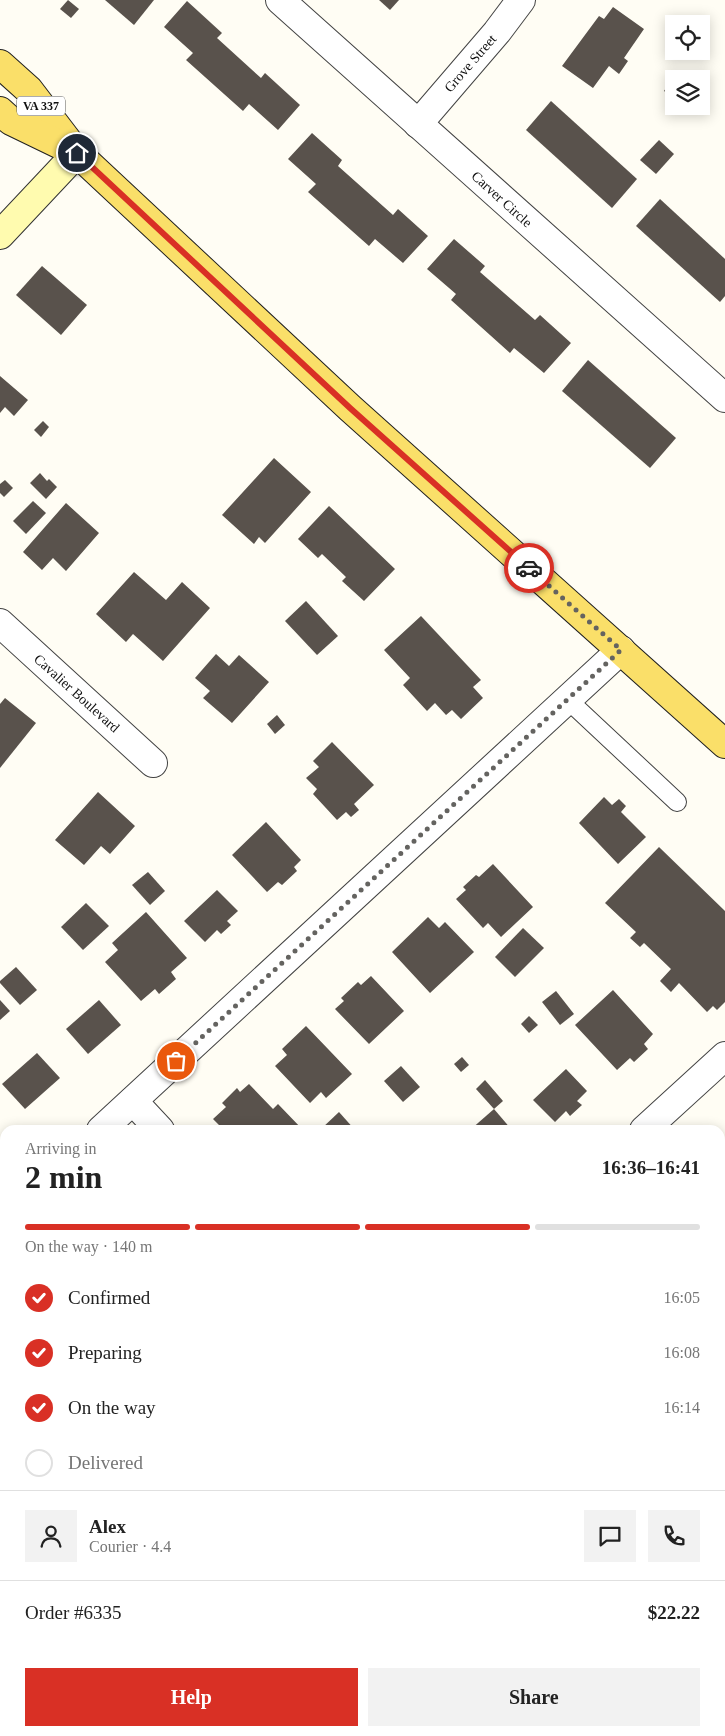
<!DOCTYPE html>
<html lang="en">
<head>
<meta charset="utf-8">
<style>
  body { margin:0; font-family:Georgia,serif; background:#f2f2f2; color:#222; height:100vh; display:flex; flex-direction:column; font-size:19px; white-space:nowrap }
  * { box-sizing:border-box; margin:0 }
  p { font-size:16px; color:#767676 }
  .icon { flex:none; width:28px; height:28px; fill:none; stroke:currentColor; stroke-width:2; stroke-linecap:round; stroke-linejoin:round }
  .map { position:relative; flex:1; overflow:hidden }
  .panel { position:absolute; left:0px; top:1125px; width:725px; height:611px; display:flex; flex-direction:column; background:#fff; border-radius:15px 15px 0 0; box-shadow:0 2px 12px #0003 }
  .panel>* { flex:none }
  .controls { position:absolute; left:665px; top:15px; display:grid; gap:10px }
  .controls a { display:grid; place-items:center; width:45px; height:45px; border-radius:0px; background:#fff; box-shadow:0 2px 12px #0003; font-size:25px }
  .pin { position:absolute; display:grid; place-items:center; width:42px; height:42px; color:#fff; margin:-21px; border:2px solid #fff; border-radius:50%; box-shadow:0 1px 5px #0007 }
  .courier { position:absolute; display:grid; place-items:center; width:50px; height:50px; margin:-25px; border:4px solid #d93025; border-radius:50%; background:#fff; color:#222; box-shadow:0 1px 6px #0007 }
  .summary em { font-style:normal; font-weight:800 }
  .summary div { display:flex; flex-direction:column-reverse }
  .summary { display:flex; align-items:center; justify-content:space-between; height:85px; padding:0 25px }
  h1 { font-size:32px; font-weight:800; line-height:38px }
  .bar { display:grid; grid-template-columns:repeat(4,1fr); gap:8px 5px; align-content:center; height:60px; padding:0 25px }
  .bar i { height:6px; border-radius:4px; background:#e0e0e0 }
  .bar .current { background:#d93025 }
  .bar p { grid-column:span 4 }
  .line { display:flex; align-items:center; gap:12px; padding:0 25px; border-top:1px solid #e0e0e0 }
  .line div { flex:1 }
  .round { display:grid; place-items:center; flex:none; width:52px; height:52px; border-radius:0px; background:#f2f2f2 }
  ol { padding:0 25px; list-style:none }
  li { display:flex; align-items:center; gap:15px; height:55px }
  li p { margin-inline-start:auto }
  li .icon { padding:5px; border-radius:50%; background:#d93025; color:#fff; stroke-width:4 }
  li:last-child { color:#767676 }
  li i { width:28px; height:28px; border:2px solid #e0e0e0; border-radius:50% }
  .button { display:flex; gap:10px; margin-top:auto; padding:10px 25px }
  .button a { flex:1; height:58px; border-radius:0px; background:#d93025; color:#fff; font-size:20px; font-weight:800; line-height:58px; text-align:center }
  .button a+a { background:#f2f2f2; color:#222 }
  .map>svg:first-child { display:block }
</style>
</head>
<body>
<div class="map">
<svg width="725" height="1736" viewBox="0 0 725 1736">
  <defs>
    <pattern id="park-crowns" width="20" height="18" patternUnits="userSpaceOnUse" patternTransform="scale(1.25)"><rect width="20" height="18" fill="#d1ebbc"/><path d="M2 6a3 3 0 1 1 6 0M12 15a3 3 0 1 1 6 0" fill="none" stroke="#b2c8a1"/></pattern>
  </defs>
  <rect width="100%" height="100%" fill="#fffdf4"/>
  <polygon fill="url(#park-crowns)" points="720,1330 723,1333 725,1332 725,1413 720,1407"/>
  <g fill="#59524c">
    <polygon points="68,0 79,9 71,18 60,9"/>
    <polygon points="105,0 154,0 134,25"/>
    <polygon points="379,0 399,0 390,10"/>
    <polygon points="187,1 222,33 217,38 261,78 265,73 300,105 278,130 249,104 243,111 186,60 193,53 164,27"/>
    <polygon points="613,7 644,29 624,58 628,61 619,74 609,66 593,88 562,66 599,16 604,19"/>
    <polygon points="674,77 674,97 664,91"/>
    <polygon points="551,101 637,179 612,208 526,130"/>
    <polygon points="312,133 342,160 338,166 393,215 398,209 428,236 403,263 375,239 369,246 308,192 316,184 288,159"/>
    <polygon points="659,140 674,154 656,174 640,160"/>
    <polygon points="660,199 725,259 725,296 720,302 636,226"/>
    <polygon points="454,239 485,266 480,272 535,320 540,315 571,343 544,373 514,348 510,353 451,300 456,294 427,269"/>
    <polygon points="42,266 87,305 61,335 16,295"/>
    <polygon points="588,360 676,438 650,468 562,391"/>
    <polygon points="0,376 28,400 14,416 5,407 0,413"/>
    <polygon points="43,421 49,427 41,437 34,430"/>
    <polygon points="274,458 311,492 265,543 259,537 254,544 222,515"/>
    <polygon points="40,473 47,481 49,479 57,487 46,499 30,483"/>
    <polygon points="5,480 13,488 4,497 0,493 0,484"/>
    <polygon points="33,501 46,513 26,534 13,521"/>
    <polygon points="66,503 99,533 66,571 53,558 42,570 23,552"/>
    <polygon points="329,506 395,569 364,601 342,581 346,577 322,554 318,558 298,539"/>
    <polygon points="134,572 166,600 182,582 210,608 163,661 133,634 126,642 96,614"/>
    <polygon points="306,601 338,636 317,655 285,621"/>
    <polygon points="421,616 481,680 473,687 483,698 461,719 452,710 446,715 435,703 427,711 403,685 410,678 384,650"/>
    <polygon points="216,654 229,666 239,655 269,682 232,723 203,698 210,691 195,678"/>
    <polygon points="5,698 36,723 0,768 0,704"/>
    <polygon points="277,715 285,725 275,734 267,724"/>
    <polygon points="332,742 374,785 354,804 359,810 351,817 346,812 337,820 313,794 317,789 306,778 319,767 313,761"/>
    <polygon points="98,792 135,826 110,854 101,846 84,865 55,840"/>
    <polygon points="604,797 612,805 619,799 626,806 621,812 646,837 618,864 579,823"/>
    <polygon points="266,822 301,860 294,867 297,871 282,885 278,882 267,892 232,855"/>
    <polygon points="659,847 725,911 725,1002 717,1010 713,1006 707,1012 679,983 671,992 660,981 671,969 644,943 640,947 630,938 636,932 605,903"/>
    <polygon points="493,864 533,907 501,937 488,923 483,928 456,899 466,890 463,887 476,875 479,877"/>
    <polygon points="148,872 165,891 150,905 132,885"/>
    <polygon points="217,890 238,911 227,921 231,925 221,934 217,930 205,942 184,921"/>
    <polygon points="86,903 109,926 83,950 61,927"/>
    <polygon points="146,912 187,958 171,972 176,979 159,994 155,989 141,1001 105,962 118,950 112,943"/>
    <polygon points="428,917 439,928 445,922 474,952 430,993 392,952"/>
    <polygon points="523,928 544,948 515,977 495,957"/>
    <polygon points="16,967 37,990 20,1005 0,983 0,981"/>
    <polygon points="371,976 404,1011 369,1044 335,1009 344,1001 341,998 358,982 361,985"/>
    <polygon points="613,990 653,1034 644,1044 648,1049 634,1062 630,1058 617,1070 575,1025"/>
    <polygon points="556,991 574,1014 560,1025 542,1002"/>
    <polygon points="0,1000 10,1011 0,1020"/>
    <polygon points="99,1000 121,1025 88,1054 66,1029"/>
    <polygon points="529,1016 538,1025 529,1033 521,1024"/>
    <polygon points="306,1026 352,1074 326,1098 321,1092 310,1103 275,1066 287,1055 282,1049"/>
    <polygon points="37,1053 60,1078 25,1109 2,1084"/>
    <polygon points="462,1057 469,1065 461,1072 454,1064"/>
    <polygon points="401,1066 420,1087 403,1102 384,1081"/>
    <polygon points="566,1069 587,1091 577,1101 582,1105 570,1116 566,1111 555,1122 533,1100"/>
    <polygon points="485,1080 503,1101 494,1109 476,1089"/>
    <polygon points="249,1084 273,1109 278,1104 303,1130 224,1130 213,1119 226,1107 222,1103 237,1088 240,1092"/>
    <polygon points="494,1109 512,1130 470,1130"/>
    <polygon points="339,1112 355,1130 320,1130"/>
    <polygon points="725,1147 725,1208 720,1202 720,1151"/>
    <polygon points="720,1280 725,1285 725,1296 720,1301"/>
    <polygon points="4,1313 5,1314 5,1341 0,1336 0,1316"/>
    <polygon points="0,1373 5,1379 5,1411 0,1416"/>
    <polygon points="720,1430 725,1435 725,1501 720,1495"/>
    <polygon points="725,1517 725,1557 721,1560 720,1522"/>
    <polygon points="0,1611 5,1617 5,1625 0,1629"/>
    <polygon points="94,1731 116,1731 121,1736 89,1736"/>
    <polygon points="383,1731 394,1731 398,1736 378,1736"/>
    <polygon points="643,1731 681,1731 685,1736 648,1736"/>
  </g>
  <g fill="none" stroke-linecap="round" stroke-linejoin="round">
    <g stroke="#434343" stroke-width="20">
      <polyline id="lane" points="568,700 677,802"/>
    </g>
    <g stroke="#434343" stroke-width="30">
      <g id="street">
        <polyline points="280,0 725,398"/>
        <polyline points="418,124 497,32 521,0"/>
        <polyline points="0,623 153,763"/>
        <polyline points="133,1101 160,1130"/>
        <polyline points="101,1130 621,650"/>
        <polyline points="644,1130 725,1056"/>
        <polyline points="0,1156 5,1161"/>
        <polyline points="0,1223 5,1218"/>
        <polyline points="0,1723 5,1718"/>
        <polyline points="713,1731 718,1736"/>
        <polyline points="291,1736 297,1731"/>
      </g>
    </g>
    <g stroke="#323232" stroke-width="30">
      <polyline id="secondary" points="0,235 77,153"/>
    </g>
    <g stroke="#212121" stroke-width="30">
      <g id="primary">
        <polyline points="0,64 29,90 77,153 350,408 725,744"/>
        <polyline points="0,111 11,121 71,150"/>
      </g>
    </g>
    <use href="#lane" stroke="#fff" stroke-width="18"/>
    <use href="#street" stroke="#fff" stroke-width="28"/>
    <use href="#secondary" stroke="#fffbaf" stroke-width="28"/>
    <use href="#primary" stroke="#fadf69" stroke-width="28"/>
  </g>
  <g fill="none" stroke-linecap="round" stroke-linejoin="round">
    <polyline stroke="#646360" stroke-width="5" stroke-dasharray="0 9" points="176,1061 621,650 529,568"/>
    <polyline stroke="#d93025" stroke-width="6" points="77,153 350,408 529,568"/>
  </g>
  <g text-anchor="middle" stroke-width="5" stroke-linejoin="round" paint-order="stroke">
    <rect fill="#fff" stroke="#585858" stroke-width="1" x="17" y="96.5" width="48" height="19" rx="4"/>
    <g font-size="12" font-weight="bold" fill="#101010">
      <text x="41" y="110">VA 337</text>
    </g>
    <g font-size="14" fill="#101010" stroke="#fff">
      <text transform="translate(470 63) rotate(-49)" y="5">Grove Street</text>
      <text transform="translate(502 199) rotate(42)" y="5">Carver Circle</text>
      <text transform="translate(77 693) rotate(42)" y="5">Cavalier Boulevard</text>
    </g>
  </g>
</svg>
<div class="controls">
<a><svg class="icon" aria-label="locate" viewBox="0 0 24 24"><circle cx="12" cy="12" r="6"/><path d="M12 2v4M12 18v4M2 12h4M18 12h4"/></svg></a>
<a><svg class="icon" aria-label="layers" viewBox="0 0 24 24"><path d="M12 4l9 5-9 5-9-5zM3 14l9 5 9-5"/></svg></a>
</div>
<div class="pin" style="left:176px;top:1061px;background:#ea580c"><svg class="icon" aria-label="bag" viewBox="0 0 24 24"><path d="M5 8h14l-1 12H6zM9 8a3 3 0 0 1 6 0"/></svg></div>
<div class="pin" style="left:77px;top:153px;background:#1f2937"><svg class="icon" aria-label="home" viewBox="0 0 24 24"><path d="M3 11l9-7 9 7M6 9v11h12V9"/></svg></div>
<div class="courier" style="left:529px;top:568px"><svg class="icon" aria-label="car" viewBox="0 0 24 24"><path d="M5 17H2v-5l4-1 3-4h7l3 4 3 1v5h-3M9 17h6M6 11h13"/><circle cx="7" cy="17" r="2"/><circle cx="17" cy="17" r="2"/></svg></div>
<section class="panel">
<div class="summary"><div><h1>2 min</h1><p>Arriving in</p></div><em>16:36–16:41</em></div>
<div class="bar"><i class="current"></i><i class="current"></i><i class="current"></i><i></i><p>On the way · 140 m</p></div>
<ol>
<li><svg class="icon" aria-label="check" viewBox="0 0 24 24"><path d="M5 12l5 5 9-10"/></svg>Confirmed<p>16:05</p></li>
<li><svg class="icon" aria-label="check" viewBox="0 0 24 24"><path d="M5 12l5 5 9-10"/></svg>Preparing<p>16:08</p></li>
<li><svg class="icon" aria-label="check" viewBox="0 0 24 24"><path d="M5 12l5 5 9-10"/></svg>On the way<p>16:14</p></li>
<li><i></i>Delivered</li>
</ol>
<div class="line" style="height:90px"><a class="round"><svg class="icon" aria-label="person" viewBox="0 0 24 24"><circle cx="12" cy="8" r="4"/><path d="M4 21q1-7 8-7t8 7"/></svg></a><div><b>Alex</b><p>Courier · 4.4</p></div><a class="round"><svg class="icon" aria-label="chat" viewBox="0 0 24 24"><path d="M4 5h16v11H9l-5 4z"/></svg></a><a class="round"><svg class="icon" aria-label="phone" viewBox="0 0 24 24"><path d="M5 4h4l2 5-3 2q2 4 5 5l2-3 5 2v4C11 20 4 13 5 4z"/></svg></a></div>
<div class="line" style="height:65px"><div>Order #6335</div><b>$22.22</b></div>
<div class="button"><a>Help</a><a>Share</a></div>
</section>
</div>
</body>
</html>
